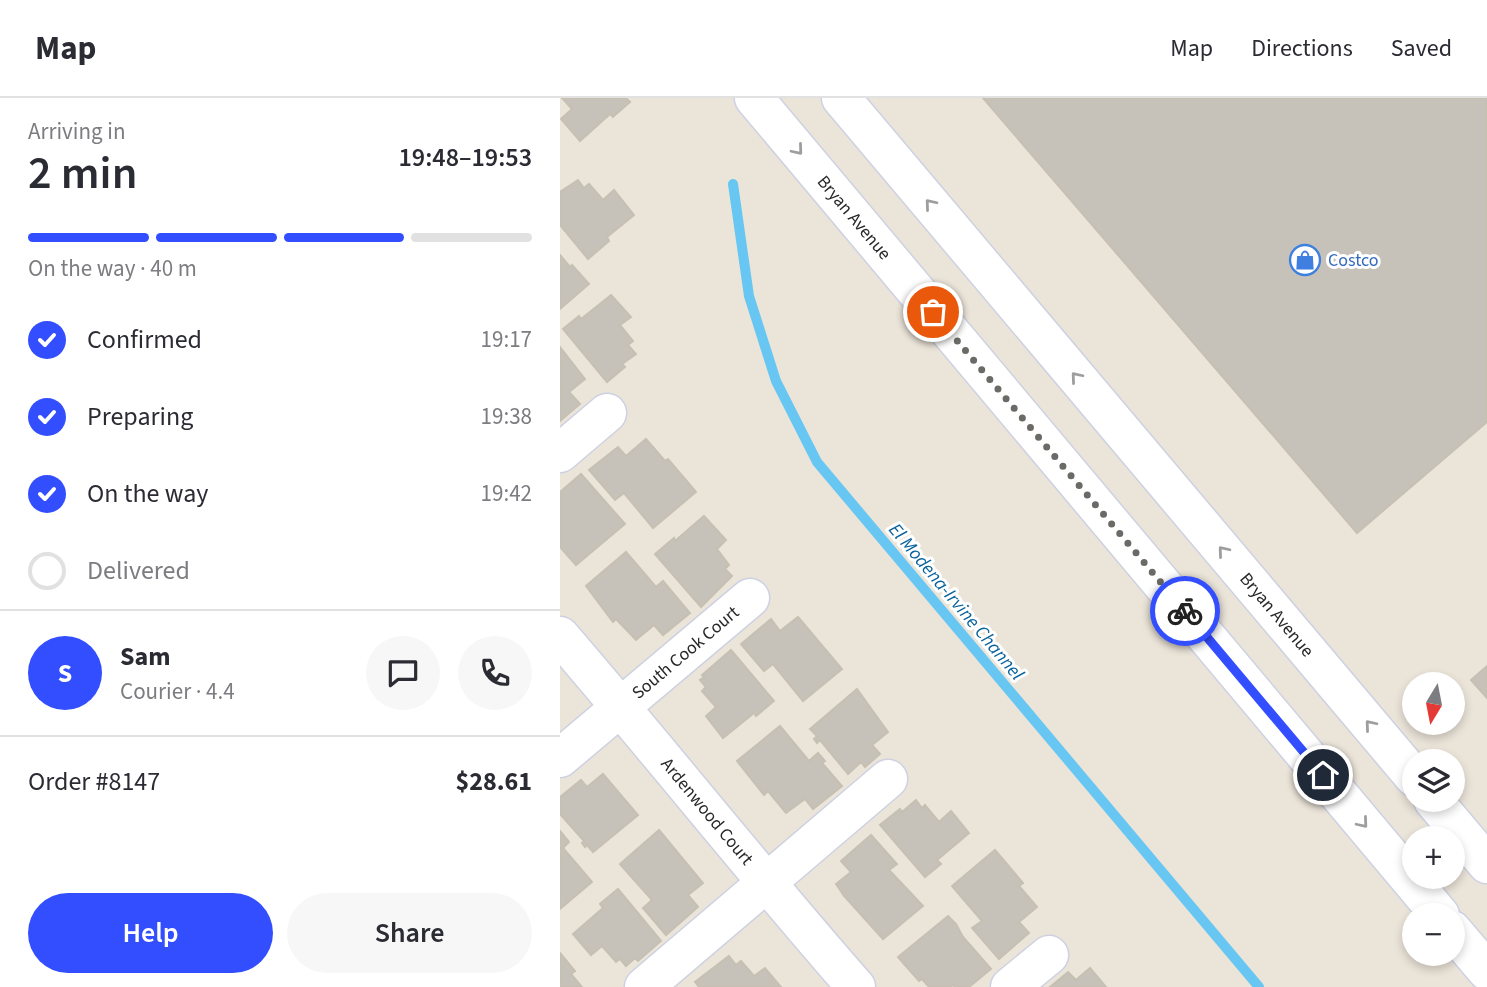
<!DOCTYPE html>
<html lang="en">
<head>
<meta charset="utf-8">
<style>
  body { margin:0; font-family:"Source Sans 3",sans-serif; background:#f7f7f7; color:#2b2b33; height:100vh; display:flex; flex-direction:column; font-size:26px; white-space:nowrap }
  * { box-sizing:border-box; margin:0 }
  p { font-size:23px; color:#7c7c81 }
  .icon { flex:none; width:38px; height:38px; fill:none; stroke:currentColor; stroke-width:2; stroke-linecap:round; stroke-linejoin:round }
  .map { position:relative; flex:1; overflow:hidden }
  .panel { display:flex; flex-direction:column; background:#fff; width:560px }
  .panel>* { flex:none }
  .needle { width:46px; rotate:190deg }
  .fabs { position:absolute; left:842px; top:574px; display:grid; gap:14px }
  .fabs a { display:grid; place-items:center; width:63px; height:63px; border-radius:50%; background:#fff; box-shadow:0 4px 10px #0003; font-size:35px }
  .pin { position:absolute; display:grid; place-items:center; width:60px; height:60px; color:#fff; margin:-30px; border:4px solid #fff; border-radius:50%; box-shadow:0 2px 7px #0007 }
  .courier { position:absolute; display:grid; place-items:center; width:70px; height:70px; margin:-35px; border:5px solid #324eff; border-radius:50%; background:#fff; color:#222; box-shadow:0 2px 9px #0007 }
  .overview em { font-style:normal; font-weight:600 }
  .overview div { display:flex; flex-direction:column-reverse }
  .overview { display:flex; align-items:center; justify-content:space-between; height:119px; padding:0 28px }
  h1 { font-size:46px; font-weight:600; line-height:52px }
  .bar { display:grid; grid-template-columns:repeat(4,1fr); gap:10px 7px; align-content:center; height:84px; padding:0 28px }
  .bar i { height:9px; border-radius:5px; background:#e1e1e2 }
  .bar .on { background:#324eff }
  .bar p { grid-column:span 4 }
  .line { display:flex; align-items:center; gap:18px; padding:0 28px; border-top:2px solid #e1e1e2 }
  .line div { flex:1 }
  .round { display:grid; place-items:center; flex:none; width:74px; height:74px; border-radius:37px; background:#f7f7f7 }
  ol { padding:0 28px; list-style:none }
  li { display:flex; align-items:center; gap:21px; height:77px }
  li p { margin-inline-start:auto }
  li .icon { padding:7px; border-radius:50%; background:#324eff; color:#fff; stroke-width:4 }
  li:last-child { color:#7c7c81 }
  li i { width:38px; height:38px; border:4px solid #e1e1e2; border-radius:50% }
  .button { display:flex; gap:14px; margin-top:auto; padding:14px 28px }
  .button a { flex:1; height:80px; border-radius:42px; background:#324eff; color:#fff; font-size:28px; font-weight:600; line-height:80px; text-align:center }
  .button a+a { background:#f7f7f7; color:#2b2b33 }
  header { display:flex; align-items:center; gap:42px; box-sizing:border-box; height:98px; padding:0 35px; background:#fff; border-bottom:2px solid #e1e1e2 }
  header strong { font-size:33px }
  nav { display:flex; gap:38px; margin-inline-start:auto; font-size:24px }
  main { display:flex; flex:1; min-height:0 }
  .map>svg:first-child { display:block }
</style>
</head>
<body>
<header>
<strong>Map</strong>
<nav><a>Map</a><a>Directions</a><a>Saved</a></nav>
</header>
<main>
<section class="panel">
<div class="overview"><div><h1>2 min</h1><p>Arriving in</p></div><em>19:48–19:53</em></div>
<div class="bar"><i class="on"></i><i class="on"></i><i class="on"></i><i></i><p>On the way · 40 m</p></div>
<ol>
<li><svg class="icon" aria-label="check" viewBox="0 0 24 24"><path d="M5 12l5 5 9-10"/></svg>Confirmed<p>19:17</p></li>
<li><svg class="icon" aria-label="check" viewBox="0 0 24 24"><path d="M5 12l5 5 9-10"/></svg>Preparing<p>19:38</p></li>
<li><svg class="icon" aria-label="check" viewBox="0 0 24 24"><path d="M5 12l5 5 9-10"/></svg>On the way<p>19:42</p></li>
<li><i></i>Delivered</li>
</ol>
<div class="line" style="height:126px"><b class="round" style="background:#324eff;color:#fff">S</b><div><b>Sam</b><p>Courier · 4.4</p></div><a class="round"><svg class="icon" aria-label="chat" viewBox="0 0 24 24"><path d="M4 5h16v11H9l-5 4z"/></svg></a><a class="round"><svg class="icon" aria-label="phone" viewBox="0 0 24 24"><path d="M5 4h4l2 5-3 2q2 4 5 5l2-3 5 2v4C11 20 4 13 5 4z"/></svg></a></div>
<div class="line" style="height:91px"><div>Order #8147</div><b>$28.61</b></div>
<div class="button"><a>Help</a><a>Share</a></div>
</section>
<div class="map">
<svg width="927" height="889" viewBox="0 0 927 889">
  <rect width="100%" height="100%" fill="#ebe4d9"/>
  <g fill="none" stroke-linecap="round" stroke-linejoin="round">
    <polyline stroke="#67c6f2" stroke-width="10" points="173,86 189,198 216,283 257,364 699,889"/>
  </g>
  <g fill="#c6c1b9" stroke="#c6c0b3" stroke-width="2">
    <polygon points="2,0 66,0 70,4 53,19 50,16 20,43 1,21 12,11"/>
    <polygon points="423,0 927,0 927,324 797,435"/>
    <polygon points="18,82 24,90 29,86 43,102 54,92 74,117 47,139 49,143 28,161 0,127 0,94"/>
    <polygon points="0,157 10,169 12,167 29,186 0,211"/>
    <polygon points="51,197 71,219 60,227 73,243 68,247 76,256 62,266 65,269 47,284 3,231 19,218 21,221"/>
    <polygon points="0,249 25,281 9,294 20,306 0,323"/>
    <polygon points="86,341 105,363 108,361 136,394 93,430 64,395 55,402 29,372 58,349 66,358"/>
    <polygon points="21,376 65,426 16,467 0,449 0,394"/>
    <polygon points="144,418 166,442 157,451 169,467 165,471 172,478 141,509 95,456 114,440 115,443"/>
    <polygon points="66,454 96,489 103,483 130,515 103,537 94,527 76,542 56,521 53,524 26,488"/>
    <polygon points="238,519 282,571 243,603 213,566 204,573 181,546 211,521 220,533"/>
    <polygon points="171,552 214,603 196,618 194,615 163,640 146,618 156,609 142,593 146,589 140,582 144,579 142,577"/>
    <polygon points="927,568 927,600 911,582"/>
    <polygon points="297,591 328,634 312,647 320,656 305,669 301,664 288,676 260,642 257,645 254,641 257,638 250,631"/>
    <polygon points="220,628 249,663 258,655 265,663 262,665 282,688 253,711 245,701 226,715 208,693 204,697 177,663"/>
    <polygon points="43,676 78,717 33,754 27,747 25,749 22,745 24,743 0,716 0,699 21,682 27,689"/>
    <polygon points="356,702 362,710 365,707 379,724 391,713 409,735 377,762 381,766 365,779 320,727 340,711 342,714"/>
    <polygon points="99,732 143,785 128,797 138,809 106,837 83,810 92,802 60,766"/>
    <polygon points="0,733 9,744 3,750 32,784 0,811"/>
    <polygon points="311,737 337,766 329,772 363,808 323,841 284,798 276,786 291,774 281,763"/>
    <polygon points="435,752 463,785 459,788 477,809 459,824 469,835 439,861 412,830 422,823 392,788"/>
    <polygon points="58,791 101,843 78,863 75,860 66,868 60,861 56,864 42,848 31,857 13,836 43,810 40,806"/>
    <polygon points="388,818 396,826 403,839 431,871 409,889 395,889 393,887 390,889 369,889 362,881 359,883 338,859"/>
    <polygon points="0,855 15,873 11,876 22,889 0,889"/>
    <polygon points="169,858 176,867 181,863 194,878 205,870 221,889 139,889 135,884"/>
    <polygon points="530,870 546,889 490,889 508,874 516,882"/>
  </g>
  <g fill="none" stroke-linecap="round" stroke-linejoin="round">
    <g stroke="#ced1e2" stroke-width="41">
      <g id="minor">
        <polyline points="0,355 47,315"/>
        <path id="s1" d="M0 538C100 654 195 774 296 889"/>
        <path id="s2" d="M0 660 190 500"/>
        <polyline points="84,889 328,681"/>
        <polyline points="450,889 489,857"/>
      </g>
    </g>
    <g stroke="#ced1e2" stroke-width="41">
      <g id="secondary">
        <path id="s3" d="M194 0 880 817"/>
        <path id="s4" d="M281 0 854 679"/>
        <polyline points="873,702 927,766"/>
        <polyline points="892,832 927,873"/>
      </g>
    </g>
    <use href="#minor" stroke="#fff" stroke-width="38"/>
    <use href="#secondary" stroke="#fff" stroke-width="38"/>
  </g>
  <defs><path id="oneway-chevron" d="M-2-3.5L2.5 0L-2 3.5" fill="none" stroke-width="1.6" stroke-linecap="round" stroke-linejoin="round" transform="scale(1.75)"/></defs>
  <g stroke="#9e9e9e">
    <use href="#oneway-chevron" transform="translate(238 52) rotate(50)"/>
    <use href="#oneway-chevron" transform="translate(370 106) rotate(-130)"/>
    <use href="#oneway-chevron" transform="translate(516 279) rotate(-130)"/>
    <use href="#oneway-chevron" transform="translate(663 453) rotate(-130)"/>
    <use href="#oneway-chevron" transform="translate(810 627) rotate(-130)"/>
    <use href="#oneway-chevron" transform="translate(803 725) rotate(50)"/>
  </g>
  <g fill="none" stroke-linecap="round" stroke-linejoin="round">
    <polyline stroke="#6c6a66" stroke-width="7" stroke-dasharray="0 12.6" points="373,214 625,513"/>
    <polyline stroke="#324eff" stroke-width="9" points="625,513 763,677"/>
  </g>
  <defs>
    <g id="shop-ring" transform="scale(1.575)"><circle r="9.5" fill="#fff" stroke="#3f7fe0" stroke-width="1.5"/><path d="M-5-2.5h2.3a2.7 3.5 0 0 1 5.4 0H5L5.5 6h-11ZM-1.5-2.5h3a1.5 2.3 0 0 0-3 0Z" fill="#3f7fe0"/></g>
  </defs>
  <g fill-rule="evenodd">
    <use href="#shop-ring" x="745" y="162"/>
  </g>
  <g text-anchor="middle" stroke-width="6" stroke-linejoin="round" paint-order="stroke">
    <g font-size="18" fill="#282828" stroke="#fff">
      <text dy="6" stroke="none"><textPath href="#s3" startOffset="156">Bryan Avenue</textPath></text>
      <text dy="6" stroke="none"><textPath href="#s4" startOffset="676">Bryan Avenue</textPath></text>
      <text dy="6" stroke="none"><textPath href="#s2" startOffset="164">South Cook Court</textPath></text>
      <text dy="6" stroke="none"><textPath href="#s1" startOffset="229">Ardenwood Court</textPath></text>
    </g>
    <g font-size="18" fill="#366cbe" stroke="#fff" text-anchor="start">
      <text x="768" y="168">Costco</text>
    </g>
    <g font-size="19" font-style="italic" fill="#09629c" stroke="#fff">
      <text transform="translate(397 503) rotate(50)" y="7">El Modena-Irvine Channel</text>
    </g>
  </g>
</svg>
<div class="fabs">
<a><svg class="needle" viewBox="-14 -14 28 28"><path d="M0-13l5 13h-10z" fill="#e53935"/><path d="M0 13l5-13h-10z" fill="#7c7c81"/></svg></a>
<a><svg class="icon" aria-label="layers" viewBox="0 0 24 24"><path d="M12 4l9 5-9 5-9-5zM3 14l9 5 9-5"/></svg></a>
<a>+</a>
<a>−</a>
</div>
<div class="pin" style="left:373px;top:214px;background:#ea580c"><svg class="icon" aria-label="bag" viewBox="0 0 24 24"><path d="M5 8h14l-1 12H6zM9 8a3 3 0 0 1 6 0"/></svg></div>
<div class="pin" style="left:763px;top:677px;background:#1f2937"><svg class="icon" aria-label="home" viewBox="0 0 24 24"><path d="M3 11l9-7 9 7M6 9v11h12V9"/></svg></div>
<div class="courier" style="left:625px;top:513px"><svg class="icon" aria-label="bike" viewBox="0 0 24 24"><circle cx="6" cy="16" r="4"/><circle cx="18" cy="16" r="4"/><path d="M6 16l4-8h5l3 8M10 8l3 8H6M13 5h3"/></svg></div>
</div>
</main>
</body>
</html>
